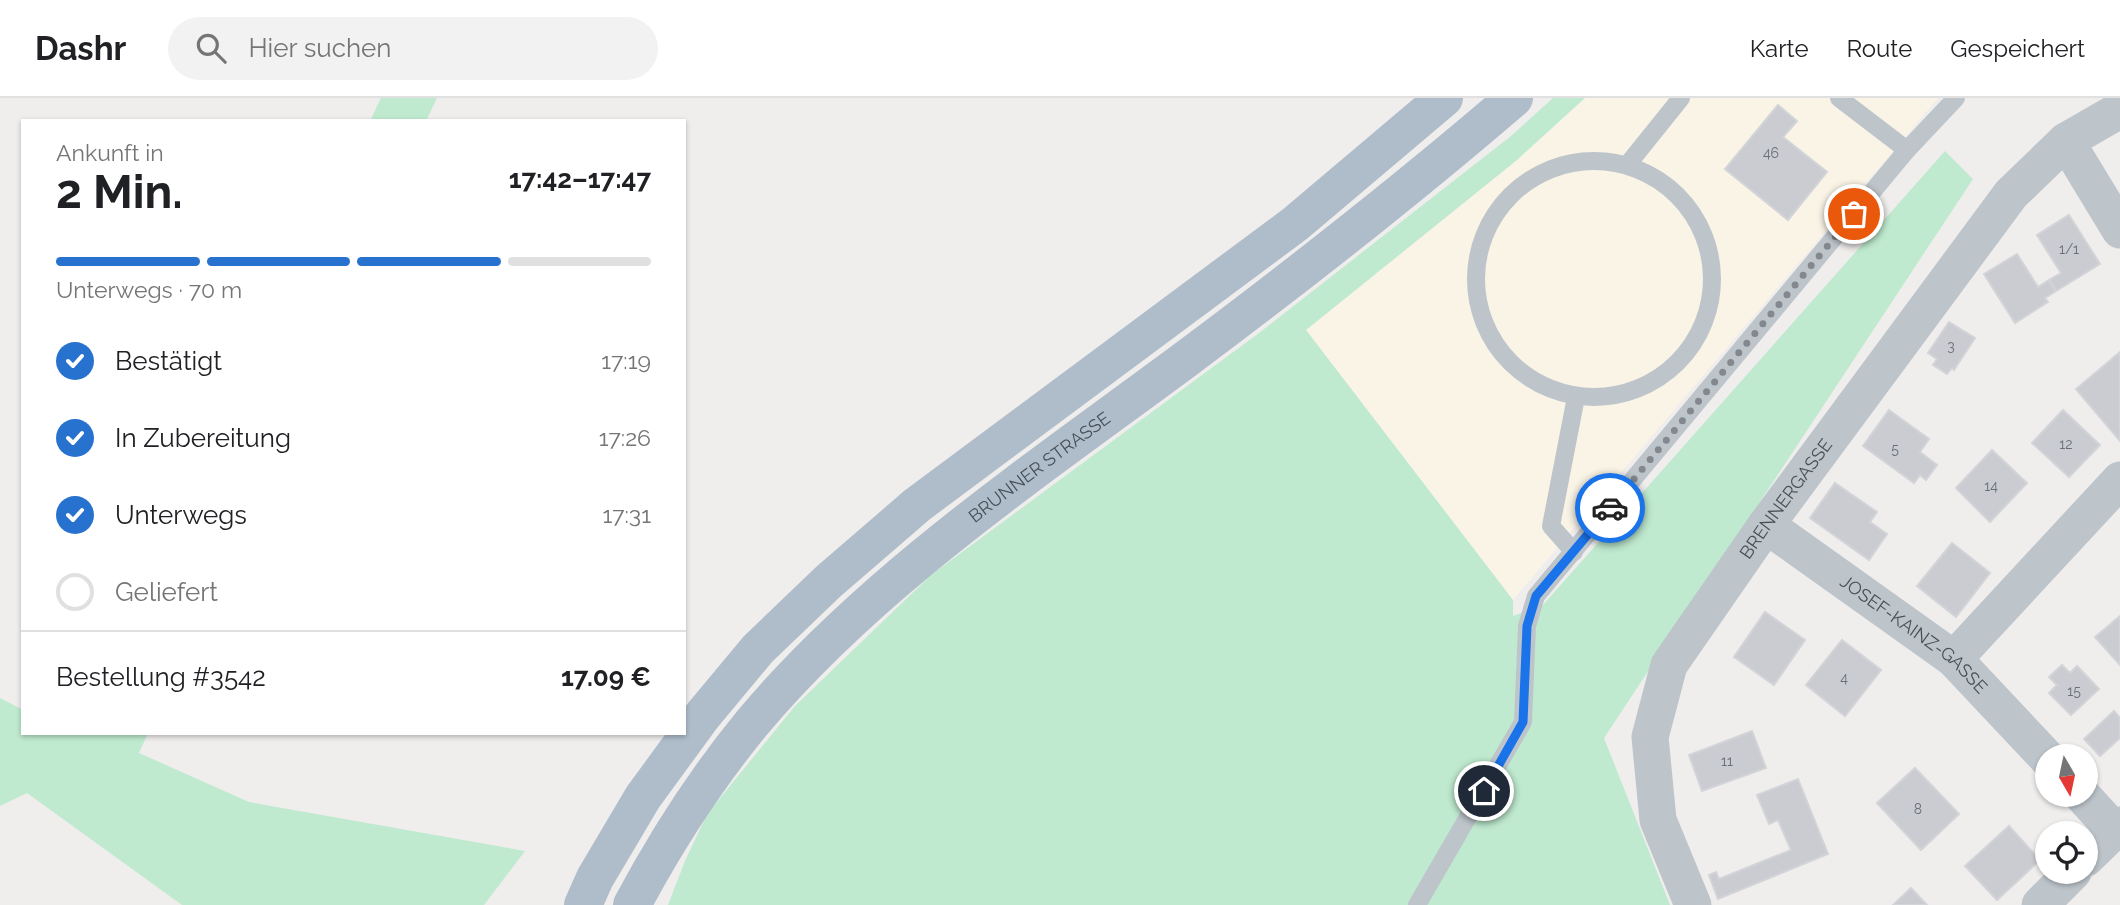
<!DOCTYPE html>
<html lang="de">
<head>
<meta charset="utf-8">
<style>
  body { margin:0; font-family:Raleway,sans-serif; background:#f2f2f2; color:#202124; height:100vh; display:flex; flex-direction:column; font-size:26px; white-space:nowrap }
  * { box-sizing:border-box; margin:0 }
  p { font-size:23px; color:#757577 }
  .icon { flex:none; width:38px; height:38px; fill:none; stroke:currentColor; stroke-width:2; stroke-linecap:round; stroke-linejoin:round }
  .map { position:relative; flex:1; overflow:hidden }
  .panel { position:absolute; left:21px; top:21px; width:665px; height:616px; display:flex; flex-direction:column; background:#fff; border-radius:0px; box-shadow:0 2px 5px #0004 }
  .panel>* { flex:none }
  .needle { width:46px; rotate:171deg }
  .tools { position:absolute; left:2035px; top:646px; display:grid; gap:14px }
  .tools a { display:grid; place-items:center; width:63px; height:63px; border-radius:50%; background:#fff; box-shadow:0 2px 5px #0004; font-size:35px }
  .pin { position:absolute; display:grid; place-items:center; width:60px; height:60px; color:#fff; margin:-30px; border:4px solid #fff; border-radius:50%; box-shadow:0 2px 7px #0007 }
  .courier { position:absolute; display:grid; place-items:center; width:70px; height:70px; margin:-35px; border:5px solid #1a73e8; border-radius:50%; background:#fff; color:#222; box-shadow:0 2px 9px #0007 }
  .headline em { font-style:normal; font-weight:700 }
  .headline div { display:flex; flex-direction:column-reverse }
  .headline { display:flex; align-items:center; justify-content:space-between; height:119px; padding:0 35px }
  h1 { font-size:46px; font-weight:700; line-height:52px }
  .bar { display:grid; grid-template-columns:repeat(4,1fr); gap:10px 7px; align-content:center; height:84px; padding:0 35px }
  .bar i { height:9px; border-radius:5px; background:#e0e0e0 }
  .bar .current { background:#2872cf }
  .bar p { grid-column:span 4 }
  .line { display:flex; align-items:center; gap:18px; padding:0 35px; border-top:2px solid #e0e0e0 }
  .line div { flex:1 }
  ol { padding:0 35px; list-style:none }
  li { display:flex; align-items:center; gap:21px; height:77px }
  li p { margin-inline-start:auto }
  li .icon { padding:7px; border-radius:50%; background:#2872cf; color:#fff; stroke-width:4 }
  li:last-child { color:#757577 }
  li i { width:38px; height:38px; border:4px solid #e0e0e0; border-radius:50% }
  header { display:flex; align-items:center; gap:42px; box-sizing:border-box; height:98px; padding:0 35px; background:#fff; border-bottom:2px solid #e0e0e0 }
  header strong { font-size:33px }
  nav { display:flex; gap:38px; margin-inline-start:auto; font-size:24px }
  .search { width:490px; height:63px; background:#f2f2f2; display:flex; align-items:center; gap:18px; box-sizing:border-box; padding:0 24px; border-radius:38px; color:#757577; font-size:26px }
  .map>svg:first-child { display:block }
</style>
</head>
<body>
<header>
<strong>Dashr</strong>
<div class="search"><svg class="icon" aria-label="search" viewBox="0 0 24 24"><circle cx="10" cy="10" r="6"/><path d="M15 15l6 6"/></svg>Hier suchen</div>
<nav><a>Karte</a><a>Route</a><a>Gespeichert</a></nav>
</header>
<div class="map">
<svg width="2120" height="807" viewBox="0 0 2120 807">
  <rect width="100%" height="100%" fill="#f0eded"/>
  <polygon fill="#faf4e7" points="1585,0 1938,0 1513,502 1306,232 1517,62"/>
  <g fill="#bfeacf">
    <polygon points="381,0 437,0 426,23 370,23"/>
    <polygon points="1553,0 1585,0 1517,62 1306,232 1513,502 1513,518 1542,508 1945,53 1973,81 1604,640 1670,807 668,807 685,763 707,716 795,608 931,477 1259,235 1511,38"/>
    <polygon points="0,600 23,612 23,635 148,635 139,655 249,704 525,753 484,807 182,807 27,695 0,708"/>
  </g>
  <g fill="#caccd2" stroke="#d2d4d8" stroke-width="2">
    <polygon points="1778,7 1797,23 1783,39 1827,74 1788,122 1725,71"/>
    <polygon points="2069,117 2100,166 2056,193 2049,182 2061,175 2037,137"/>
    <polygon points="2017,156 2038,189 2049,182 2056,193 2045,200 2048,204 2015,225 1984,176"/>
    <polygon points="1949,224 1975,240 1954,272 1952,270 1947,276 1933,267 1937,261 1928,255"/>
    <polygon points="2120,254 2120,343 2076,291"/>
    <polygon points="1889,312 1929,341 1920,354 1937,367 1926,382 1920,377 1914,385 1863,348"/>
    <polygon points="2063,312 2100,347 2069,379 2032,345"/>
    <polygon points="1992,352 2027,385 1990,424 1956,390"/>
    <polygon points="1835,385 1877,414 1870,424 1887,436 1869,462 1810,420"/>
    <polygon points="1952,445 1990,475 1956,519 1917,488"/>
    <polygon points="1765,514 1805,542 1774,587 1734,559"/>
    <polygon points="2120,518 2120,567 2095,539"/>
    <polygon points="1842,542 1881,572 1845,618 1806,587"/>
    <polygon points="2062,567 2070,575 2077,568 2099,591 2071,617 2049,595 2057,587 2049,579"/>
    <polygon points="2114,613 2120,620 2120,640 2100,658 2084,641"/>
    <polygon points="1752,633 1766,670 1702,693 1689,657"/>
    <polygon points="1915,670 1959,716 1921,752 1877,705"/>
    <polygon points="1798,681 1828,756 1718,801 1709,777 1716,774 1719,781 1791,752 1778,722 1769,726 1757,697"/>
    <polygon points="2009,728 2040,762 1997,802 1965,768"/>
    <polygon points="1911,790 1927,807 1893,807"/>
  </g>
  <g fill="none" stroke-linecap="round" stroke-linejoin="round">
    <g stroke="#bdc5cb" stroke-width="18">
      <polyline points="1839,0 1907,52"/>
      <circle cx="1594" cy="181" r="118"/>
      <polyline points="1628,66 1681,0"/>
      <polyline points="1574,454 1551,428 1576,299"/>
      <polyline points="1417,807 1523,624 1527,528 1536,498 1907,52 1956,0"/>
    </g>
    <g stroke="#bdc5cb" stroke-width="37">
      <polyline points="2066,43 2120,132"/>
      <path id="s1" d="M1766 427 1954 561 2048 661"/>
      <polyline points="1954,561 2120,382"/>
      <polyline points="2081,696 2114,732"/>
      <polyline points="2086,760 2120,727"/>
      <path id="s2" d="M1693 807 1658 722 1650 639 1669 567 1766 427 2011 96 2066 43 2120 12"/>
      <polyline points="2040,807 2073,774"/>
    </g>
    <g stroke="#afbdca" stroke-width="38">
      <polyline points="583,807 595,780 643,699 703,617 758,551 829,483 917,407 1295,126 1444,0"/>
      <path id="s3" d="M632 807C666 743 706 681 752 625 870 484 1035 373 1182 264 1296 179 1407 92 1514 0"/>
    </g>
  </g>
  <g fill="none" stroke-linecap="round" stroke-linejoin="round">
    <polyline stroke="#82888d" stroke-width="7" stroke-dasharray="0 12.6" points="1610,410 1854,116"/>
    <polyline stroke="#1a73e8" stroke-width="9" points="1484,693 1523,624 1527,528 1536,498 1610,410"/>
  </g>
  <g text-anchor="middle" stroke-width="5" stroke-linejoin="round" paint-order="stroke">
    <g font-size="14" fill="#687077">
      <text x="1771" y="60">46</text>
      <text x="2069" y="156">1/1</text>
      <text x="1951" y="253">3</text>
      <text x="2066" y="351">12</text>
      <text x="1895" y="356">5</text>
      <text x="1991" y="393">14</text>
      <text x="1844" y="585">4</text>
      <text x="2074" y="598">15</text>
      <text x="1727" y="668">11</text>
      <text x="1918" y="716">8</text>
    </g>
    <g font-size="18" fill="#475159" stroke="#fff">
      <text dy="6" stroke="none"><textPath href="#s3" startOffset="604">BRUNNER STRASSE</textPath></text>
      <text dy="6" stroke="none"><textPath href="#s2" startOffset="453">BRENNERGASSE</textPath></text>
      <text dy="6" stroke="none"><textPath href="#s1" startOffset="184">JOSEF-KAINZ-GASSE</textPath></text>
    </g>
  </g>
</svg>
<div class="tools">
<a><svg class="needle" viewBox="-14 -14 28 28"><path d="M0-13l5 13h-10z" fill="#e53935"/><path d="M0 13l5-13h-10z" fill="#757577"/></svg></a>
<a><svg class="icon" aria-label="locate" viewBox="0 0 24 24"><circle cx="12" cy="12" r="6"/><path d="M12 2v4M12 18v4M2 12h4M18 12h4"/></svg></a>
</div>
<div class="pin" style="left:1854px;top:116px;background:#ea580c"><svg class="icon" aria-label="bag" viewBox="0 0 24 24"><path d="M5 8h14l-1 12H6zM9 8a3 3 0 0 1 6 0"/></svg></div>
<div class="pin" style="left:1484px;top:693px;background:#1f2937"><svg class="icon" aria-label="home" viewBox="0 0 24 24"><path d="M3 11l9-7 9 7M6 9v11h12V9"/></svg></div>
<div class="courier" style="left:1610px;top:410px"><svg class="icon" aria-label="car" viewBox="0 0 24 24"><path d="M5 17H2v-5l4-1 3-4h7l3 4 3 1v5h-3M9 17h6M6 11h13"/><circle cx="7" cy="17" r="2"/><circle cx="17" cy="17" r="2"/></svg></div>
<section class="panel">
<div class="headline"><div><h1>2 Min.</h1><p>Ankunft in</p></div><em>17:42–17:47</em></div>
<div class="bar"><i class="current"></i><i class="current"></i><i class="current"></i><i></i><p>Unterwegs · 70 m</p></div>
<ol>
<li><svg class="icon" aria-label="check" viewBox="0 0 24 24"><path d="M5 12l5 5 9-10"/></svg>Bestätigt<p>17:19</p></li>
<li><svg class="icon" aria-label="check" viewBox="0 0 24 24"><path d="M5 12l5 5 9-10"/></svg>In Zubereitung<p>17:26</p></li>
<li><svg class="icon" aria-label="check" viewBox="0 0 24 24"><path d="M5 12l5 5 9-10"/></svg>Unterwegs<p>17:31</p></li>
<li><i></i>Geliefert</li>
</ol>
<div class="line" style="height:91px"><div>Bestellung #3542</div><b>17.09 €</b></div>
</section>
</div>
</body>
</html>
